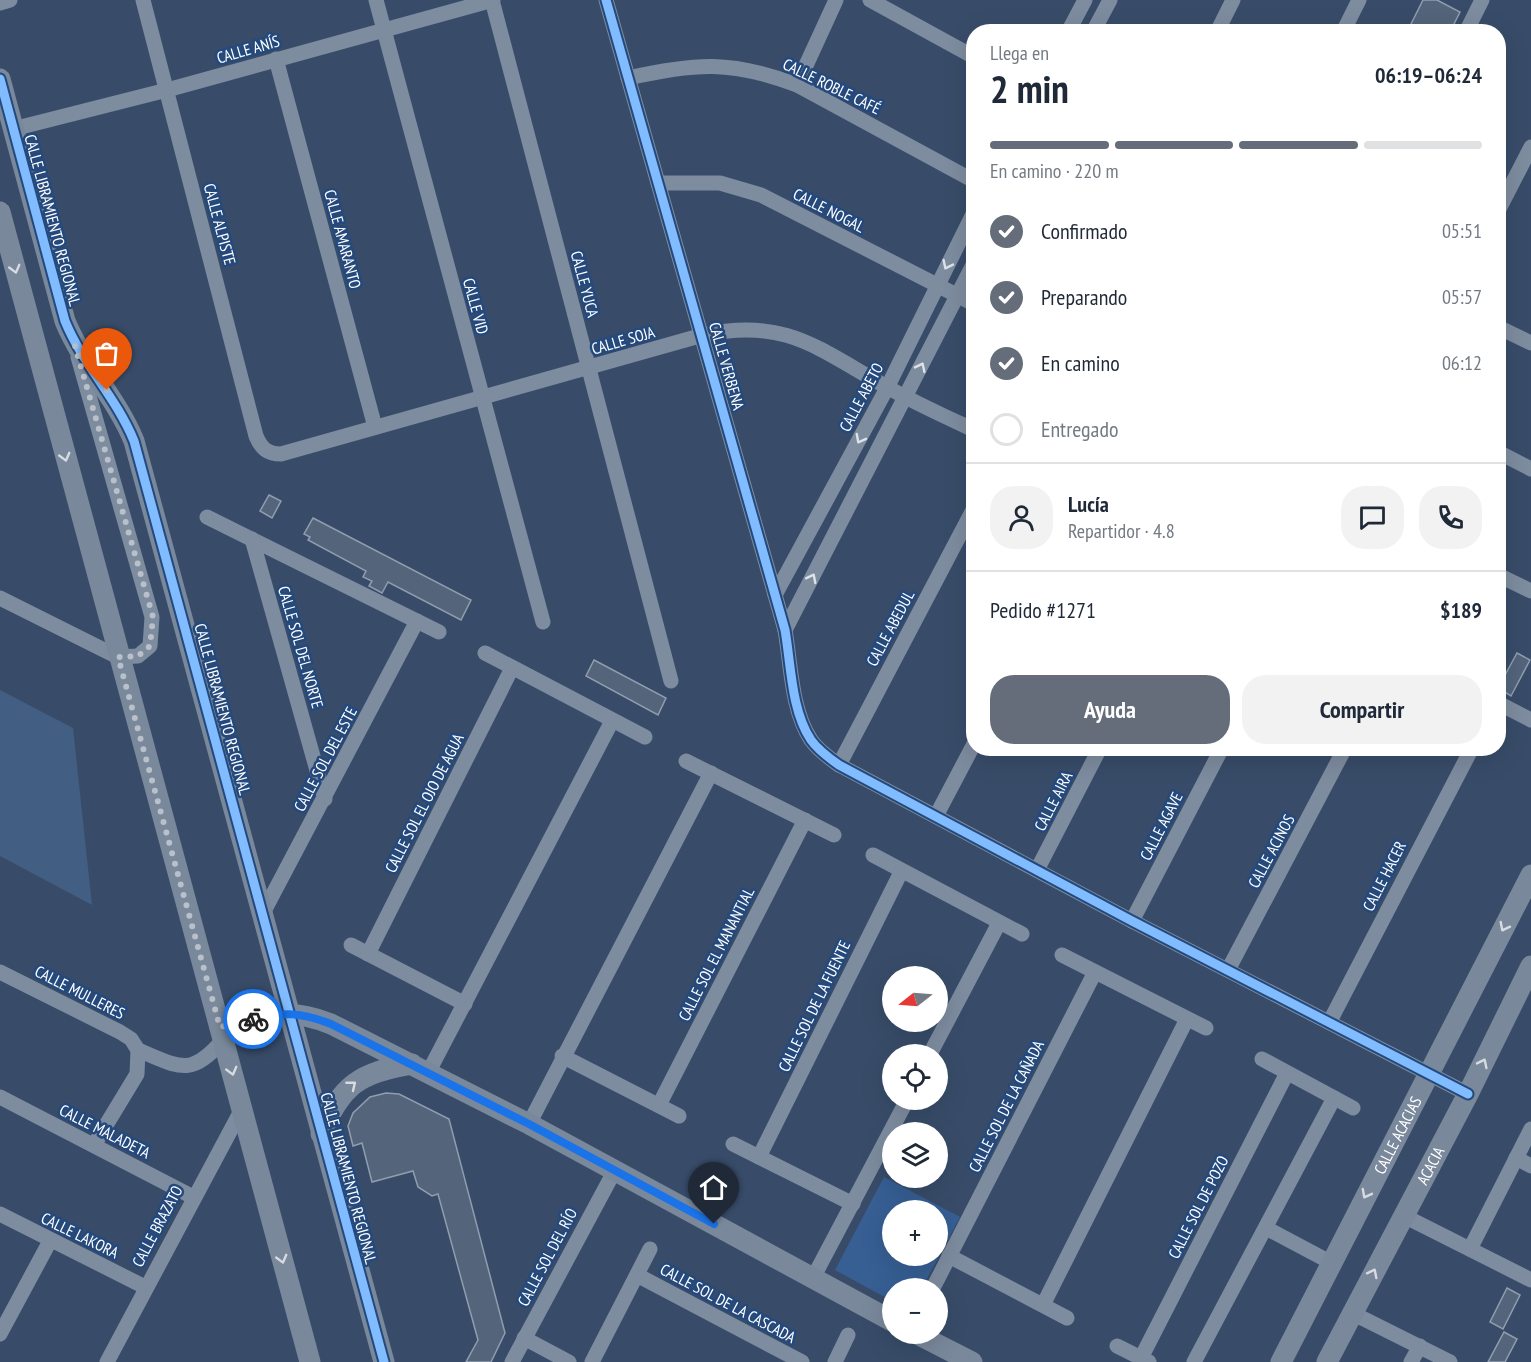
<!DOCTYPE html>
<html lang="es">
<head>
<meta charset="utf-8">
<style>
  body { margin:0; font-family:"PT Sans Narrow",sans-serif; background:#f2f2f3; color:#1f2937; height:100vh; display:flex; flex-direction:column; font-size:22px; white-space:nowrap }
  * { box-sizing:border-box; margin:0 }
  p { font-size:20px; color:#747a83 }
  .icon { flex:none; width:33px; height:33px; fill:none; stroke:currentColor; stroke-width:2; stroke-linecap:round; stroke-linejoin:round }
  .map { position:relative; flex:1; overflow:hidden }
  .side { position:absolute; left:966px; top:24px; width:540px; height:732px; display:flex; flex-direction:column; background:#fff; border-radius:24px; box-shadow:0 6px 24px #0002 }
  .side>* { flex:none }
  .needle { width:39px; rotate:253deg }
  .controls { position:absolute; left:882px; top:966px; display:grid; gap:12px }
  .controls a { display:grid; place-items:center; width:66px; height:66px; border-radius:50%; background:#fff; box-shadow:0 6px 24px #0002; font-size:30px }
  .pin { position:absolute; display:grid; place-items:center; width:51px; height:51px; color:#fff; margin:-62px -26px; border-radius:50% 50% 50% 0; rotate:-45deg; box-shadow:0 0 6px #0007 }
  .pin .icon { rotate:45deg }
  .courier { position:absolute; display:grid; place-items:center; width:60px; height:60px; margin:-30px; border:4px solid #1a73e8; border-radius:50%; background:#fff; color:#222; box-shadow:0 2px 8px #0007 }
  .summary em { font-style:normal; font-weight:600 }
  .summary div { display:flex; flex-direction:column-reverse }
  .summary { display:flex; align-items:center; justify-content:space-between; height:102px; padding:0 24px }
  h1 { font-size:39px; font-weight:600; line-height:45px }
  .bar { display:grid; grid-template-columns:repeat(4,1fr); gap:9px 6px; align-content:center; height:72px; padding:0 24px }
  .bar i { height:8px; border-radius:4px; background:#e0e1e3 }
  .bar .on { background:#646d79 }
  .bar p { grid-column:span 4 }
  .line { display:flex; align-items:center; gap:15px; padding:0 24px; border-top:2px solid #e0e1e3 }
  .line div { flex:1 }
  .round { display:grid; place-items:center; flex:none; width:63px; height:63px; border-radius:24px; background:#f2f2f3 }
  ol { padding:0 24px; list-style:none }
  li { display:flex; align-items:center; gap:18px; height:66px }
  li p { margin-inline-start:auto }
  li .icon { padding:6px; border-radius:50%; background:#646d79; color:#fff; stroke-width:4 }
  li:last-child { color:#747a83 }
  li i { width:33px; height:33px; border:3px solid #e0e1e3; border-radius:50% }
  .primary-button { display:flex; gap:12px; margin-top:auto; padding:12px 24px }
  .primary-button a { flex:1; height:69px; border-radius:24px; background:#646d79; color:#fff; font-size:24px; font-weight:600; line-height:69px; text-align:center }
  .primary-button a+a { background:#f2f2f3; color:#1f2937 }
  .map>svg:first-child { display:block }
</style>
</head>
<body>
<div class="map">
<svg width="1531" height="1362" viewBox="0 0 1531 1362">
  <rect width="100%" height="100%" fill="#384c69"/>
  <path fill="#375f94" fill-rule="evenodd" d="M884 1177 960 1217 922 1288H892V1301L835 1270ZM892 1210H938V1256H892Z"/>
  <polygon fill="#425e82" points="0,690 73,728 92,905 0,856"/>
  <g fill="#53647b" stroke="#909dae" stroke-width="1.5">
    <polygon points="1423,0 1437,0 1460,12 1450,32 1407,32"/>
    <polygon points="269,495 281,501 272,518 260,511"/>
    <polygon points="313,518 471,600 461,620 388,582 382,593 369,586 372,581 363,577 366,571 308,540 310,537 304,534"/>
    <polygon points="1517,653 1530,660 1511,696 1498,688"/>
    <polygon points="594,660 666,698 658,715 586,676"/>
    <polygon points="386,1093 399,1094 449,1119 505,1333 491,1362 466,1362 478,1340 438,1194 432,1196 418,1187 413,1171 372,1182 362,1143 353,1146 348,1126 353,1113 370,1097"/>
    <polygon points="1507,1288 1520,1295 1503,1329 1490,1322"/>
    <polygon points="1504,1332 1517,1339 1505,1362 1488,1362"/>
  </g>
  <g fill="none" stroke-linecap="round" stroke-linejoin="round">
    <g stroke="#7d8c9f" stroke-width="15">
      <path d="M143 0 256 436C261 448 267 454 281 454L703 335C786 317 818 349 887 387 915 403 944 416 974 430"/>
      <polyline points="376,0 543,622"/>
      <polyline points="492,0 671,681"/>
      <path d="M606 0 785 630C791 664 791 710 811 740 818 750 829 758 839 765L1132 921 1468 1094"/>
      <polyline points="870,0 974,57"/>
      <polyline points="0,3 10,0"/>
      <polyline points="1068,32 1085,0"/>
      <polyline points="1093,32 1110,0"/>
      <polyline points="1217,32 1233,0"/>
      <polyline points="1343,32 1359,0"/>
      <polyline points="1466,32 1482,0"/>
      <polyline points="276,59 375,427"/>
      <path d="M628 78C695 63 731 60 797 85L974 181"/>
      <polyline points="797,85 836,0"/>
      <polyline points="13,129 167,90 493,0"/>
      <polyline points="658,183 720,183 761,195 974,304"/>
      <polyline points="1498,211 1531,147"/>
      <polyline points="1498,327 1531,343"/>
      <polyline points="1498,452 1531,469"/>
      <polyline points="207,517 439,632"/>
      <polyline points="252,539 325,799"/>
      <polyline points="1498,575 1531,591"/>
      <polyline points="775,595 887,388 974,212"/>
      <polyline points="0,598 118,657 138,656 150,646 152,617 78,357"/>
      <polyline points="785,630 974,263"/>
      <polyline points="485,653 645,737"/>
      <polyline points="1498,703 1531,720"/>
      <polyline points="686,761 834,835"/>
      <polyline points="839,765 974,508"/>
      <polyline points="936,816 974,744"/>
      <polyline points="873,855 1022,934"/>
      <polyline points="1037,870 1100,748"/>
      <polyline points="263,913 417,621"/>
      <polyline points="1132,921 1222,748"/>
      <polyline points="351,945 465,1004"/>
      <polyline points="368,954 512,668"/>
      <polyline points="1062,955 1206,1028"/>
      <polyline points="1228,970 1345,748"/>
      <polyline points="0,972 120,1032 131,1039 138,1050"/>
      <polyline points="1330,1021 1472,748"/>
      <path d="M138 1050C180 1067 190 1078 223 1040"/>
      <polyline points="930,1054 999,923"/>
      <polyline points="562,1056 679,1116"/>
      <polyline points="1262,1059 1353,1108"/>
      <polyline points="428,1073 612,721"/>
      <polyline points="0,1097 193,1197"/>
      <polyline points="659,1105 805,820"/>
      <polyline points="529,1124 711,773"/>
      <polyline points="733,1144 853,1204"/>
      <polyline points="94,1145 137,1074 138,1050"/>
      <polyline points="759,1157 901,872"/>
      <polyline points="1516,1158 1531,1166"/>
      <polyline points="0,1214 145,1287"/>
      <polyline points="1402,1215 1531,1280"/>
      <polyline points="1266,1228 1330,1262"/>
      <polyline points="1470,1249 1531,1129"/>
      <polyline points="949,1256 1067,1318"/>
      <polyline points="637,1275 802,1362"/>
      <polyline points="813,1278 907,1100"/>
      <polyline points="933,1288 1095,972"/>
      <polyline points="1043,1305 1187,1019"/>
      <polyline points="1352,1313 1450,1362"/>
      <polyline points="0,1334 50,1241"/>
      <polyline points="524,1338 569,1362"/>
      <polyline points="1117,1346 1149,1362"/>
      <polyline points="1141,1358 1287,1073"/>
      <polyline points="107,1362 242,1109"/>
      <polyline points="512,1362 615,1170"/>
      <polyline points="592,1362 650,1249"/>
      <polyline points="835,1362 848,1335"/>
      <polyline points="1194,1362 1334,1098"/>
      <polyline points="1411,1362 1420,1346"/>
    </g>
    <g stroke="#79889b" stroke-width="21">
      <path d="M0 79 65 321C83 365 116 397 134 441L384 1362"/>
      <polyline points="0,212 310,1362"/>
      <path d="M220 1027C265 1016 285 1006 331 1024L529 1124 892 1321"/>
      <path d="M321 1134C341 1085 360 1072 412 1064"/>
      <polyline points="917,1334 972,1362"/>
      <path id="s1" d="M1281 1362 1531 875"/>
      <path id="s2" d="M1327 1362 1468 1094 1531 966"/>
    </g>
    <g stroke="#24497d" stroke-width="13">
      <g id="cycleway">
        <path d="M606 0 785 630C791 664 791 710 811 740 818 750 829 758 839 765L1132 921 1468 1094"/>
        <path d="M0 79 65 321C83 365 116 397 134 441L384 1362"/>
      </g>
    </g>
    <use href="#cycleway" stroke="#80bcff" stroke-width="9"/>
  </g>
  <defs><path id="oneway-chevron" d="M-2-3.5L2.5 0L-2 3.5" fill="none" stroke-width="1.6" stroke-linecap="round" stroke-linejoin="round" transform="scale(1.5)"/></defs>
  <g stroke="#dee2e7">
    <use href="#oneway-chevron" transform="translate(947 265) rotate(116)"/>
    <use href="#oneway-chevron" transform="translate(921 367) rotate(-64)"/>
    <use href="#oneway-chevron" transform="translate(860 439) rotate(118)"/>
    <use href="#oneway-chevron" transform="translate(812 578) rotate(-63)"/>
  </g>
  <g stroke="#d7dbe1">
    <use href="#oneway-chevron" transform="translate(15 269) rotate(75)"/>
    <use href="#oneway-chevron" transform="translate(65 457) rotate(75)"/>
    <use href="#oneway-chevron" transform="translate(1504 927) rotate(117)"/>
    <use href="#oneway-chevron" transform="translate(1483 1063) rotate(-64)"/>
    <use href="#oneway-chevron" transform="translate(232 1071) rotate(75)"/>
    <use href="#oneway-chevron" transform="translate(352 1085) rotate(-39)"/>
    <use href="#oneway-chevron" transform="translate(1366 1194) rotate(118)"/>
    <use href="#oneway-chevron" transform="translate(282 1259) rotate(75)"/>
    <use href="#oneway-chevron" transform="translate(1373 1273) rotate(-63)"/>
  </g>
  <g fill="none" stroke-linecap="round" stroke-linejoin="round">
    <polyline stroke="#b9c0ca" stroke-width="6" stroke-dasharray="0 10.8" points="107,390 75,346 153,617 150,646 138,656 118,657 220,1027 253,1019"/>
    <path stroke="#1a73e8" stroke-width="8" d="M253 1019C285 1012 300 1012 331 1024L529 1124 714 1224"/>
  </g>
  <g text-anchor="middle" stroke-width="5" stroke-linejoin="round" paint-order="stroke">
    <g font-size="16" fill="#fff" stroke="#24497d">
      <text transform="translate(248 49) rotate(-16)" y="6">CALLE ANÍS</text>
      <text transform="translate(832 86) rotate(26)" y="6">CALLE ROBLE CAFÉ</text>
      <text transform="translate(829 210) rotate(27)" y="6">CALLE NOGAL</text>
      <text transform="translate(53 220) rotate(75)" y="6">CALLE LIBRAMIENTO REGIONAL</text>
      <text transform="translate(220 224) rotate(75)" y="6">CALLE ALPISTE</text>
      <text transform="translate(343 239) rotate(75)" y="6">CALLE AMARANTO</text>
      <text transform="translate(585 284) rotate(75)" y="6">CALLE YUCA</text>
      <text transform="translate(476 306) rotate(75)" y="6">CALLE VID</text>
      <text transform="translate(623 340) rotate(-16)" y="6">CALLE SOJA</text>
      <text transform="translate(727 366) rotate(74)" y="6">CALLE VERBENA</text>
      <text transform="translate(861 397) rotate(-62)" y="6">CALLE ABETO</text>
      <text transform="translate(890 628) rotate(-62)" y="6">CALLE ABEDUL</text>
      <text transform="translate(301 647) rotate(74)" y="6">CALLE SOL DEL NORTE</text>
      <text transform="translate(223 709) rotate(75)" y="6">CALLE LIBRAMIENTO REGIONAL</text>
      <text transform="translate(325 759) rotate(-62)" y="6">CALLE SOL DEL ESTE</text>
      <text transform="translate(1053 801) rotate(-63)" y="6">CALLE AIRA</text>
      <text transform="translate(424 803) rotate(-63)" y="6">CALLE SOL EL OJO DE AGUA</text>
      <text transform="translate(1161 826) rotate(-63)" y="6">CALLE AGAVE</text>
      <text transform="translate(1271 851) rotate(-62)" y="6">CALLE ACINOS</text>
      <text transform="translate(1384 876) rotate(-63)" y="6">CALLE HACER</text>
      <text transform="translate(716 954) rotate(-63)" y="6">CALLE SOL EL MANANTIAL</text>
      <text transform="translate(80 992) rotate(27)" y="6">CALLE MULLERES</text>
      <text transform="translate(814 1006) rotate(-64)" y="6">CALLE SOL DE LA FUENTE</text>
      <text transform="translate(1006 1106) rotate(-63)" y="6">CALLE SOL DE LA CAÑADA</text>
      <text transform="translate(105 1131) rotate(27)" y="6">CALLE MALADETA</text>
      <text dy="6" stroke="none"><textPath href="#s1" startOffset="255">CALLE ACACIAS</textPath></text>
      <text dy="6" stroke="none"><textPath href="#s2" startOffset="222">ACACIA</textPath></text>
      <text transform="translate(349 1178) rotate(75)" y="6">CALLE LIBRAMIENTO REGIONAL</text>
      <text transform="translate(1198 1207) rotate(-63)" y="6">CALLE SOL DE POZO</text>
      <text transform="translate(157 1226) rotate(-62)" y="6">CALLE BRAZATO</text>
      <text transform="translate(80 1235) rotate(26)" y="6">CALLE LAKORA</text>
      <text transform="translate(547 1257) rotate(-62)" y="6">CALLE SOL DEL RÍO</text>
      <text transform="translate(728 1303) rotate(28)" y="6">CALLE SOL DE LA CASCADA</text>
    </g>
  </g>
</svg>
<div class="controls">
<a><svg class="needle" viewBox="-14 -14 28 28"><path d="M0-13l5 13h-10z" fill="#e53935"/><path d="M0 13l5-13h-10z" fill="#747a83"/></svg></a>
<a><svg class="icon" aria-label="locate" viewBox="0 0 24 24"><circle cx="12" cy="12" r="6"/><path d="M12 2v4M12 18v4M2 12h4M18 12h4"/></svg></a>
<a><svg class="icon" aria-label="layers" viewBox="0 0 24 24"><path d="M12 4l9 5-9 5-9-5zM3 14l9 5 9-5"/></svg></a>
<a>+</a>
<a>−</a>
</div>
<div class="pin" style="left:107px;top:390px;background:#ea580c"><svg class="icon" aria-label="bag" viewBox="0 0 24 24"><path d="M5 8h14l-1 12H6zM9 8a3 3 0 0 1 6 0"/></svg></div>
<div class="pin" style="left:714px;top:1224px;background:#1f2937"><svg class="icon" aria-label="home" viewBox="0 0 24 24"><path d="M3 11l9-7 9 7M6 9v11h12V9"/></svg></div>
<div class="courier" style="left:253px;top:1019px"><svg class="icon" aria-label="bike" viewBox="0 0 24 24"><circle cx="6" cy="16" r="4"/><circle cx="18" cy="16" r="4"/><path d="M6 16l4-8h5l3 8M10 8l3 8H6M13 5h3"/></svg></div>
<section class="side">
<div class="summary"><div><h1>2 min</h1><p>Llega en</p></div><em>06:19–06:24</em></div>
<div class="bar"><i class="on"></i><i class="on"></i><i class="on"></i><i></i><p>En camino · 220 m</p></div>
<ol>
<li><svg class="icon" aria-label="check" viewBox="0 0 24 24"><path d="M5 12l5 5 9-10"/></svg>Confirmado<p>05:51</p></li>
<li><svg class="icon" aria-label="check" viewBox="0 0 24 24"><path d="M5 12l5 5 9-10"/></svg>Preparando<p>05:57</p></li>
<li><svg class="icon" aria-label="check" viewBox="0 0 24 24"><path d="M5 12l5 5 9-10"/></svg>En camino<p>06:12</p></li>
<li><i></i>Entregado</li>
</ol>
<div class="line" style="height:108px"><a class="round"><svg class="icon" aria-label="person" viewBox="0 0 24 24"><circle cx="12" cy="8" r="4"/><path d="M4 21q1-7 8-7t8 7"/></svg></a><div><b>Lucía</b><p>Repartidor · 4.8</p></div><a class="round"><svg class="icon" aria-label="chat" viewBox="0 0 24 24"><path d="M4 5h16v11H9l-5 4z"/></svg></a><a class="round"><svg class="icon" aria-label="phone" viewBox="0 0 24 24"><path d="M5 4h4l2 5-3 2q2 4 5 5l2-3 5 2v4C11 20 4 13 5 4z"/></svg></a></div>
<div class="line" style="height:78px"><div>Pedido #1271</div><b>$189</b></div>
<div class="primary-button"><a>Ayuda</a><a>Compartir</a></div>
</section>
</div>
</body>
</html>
